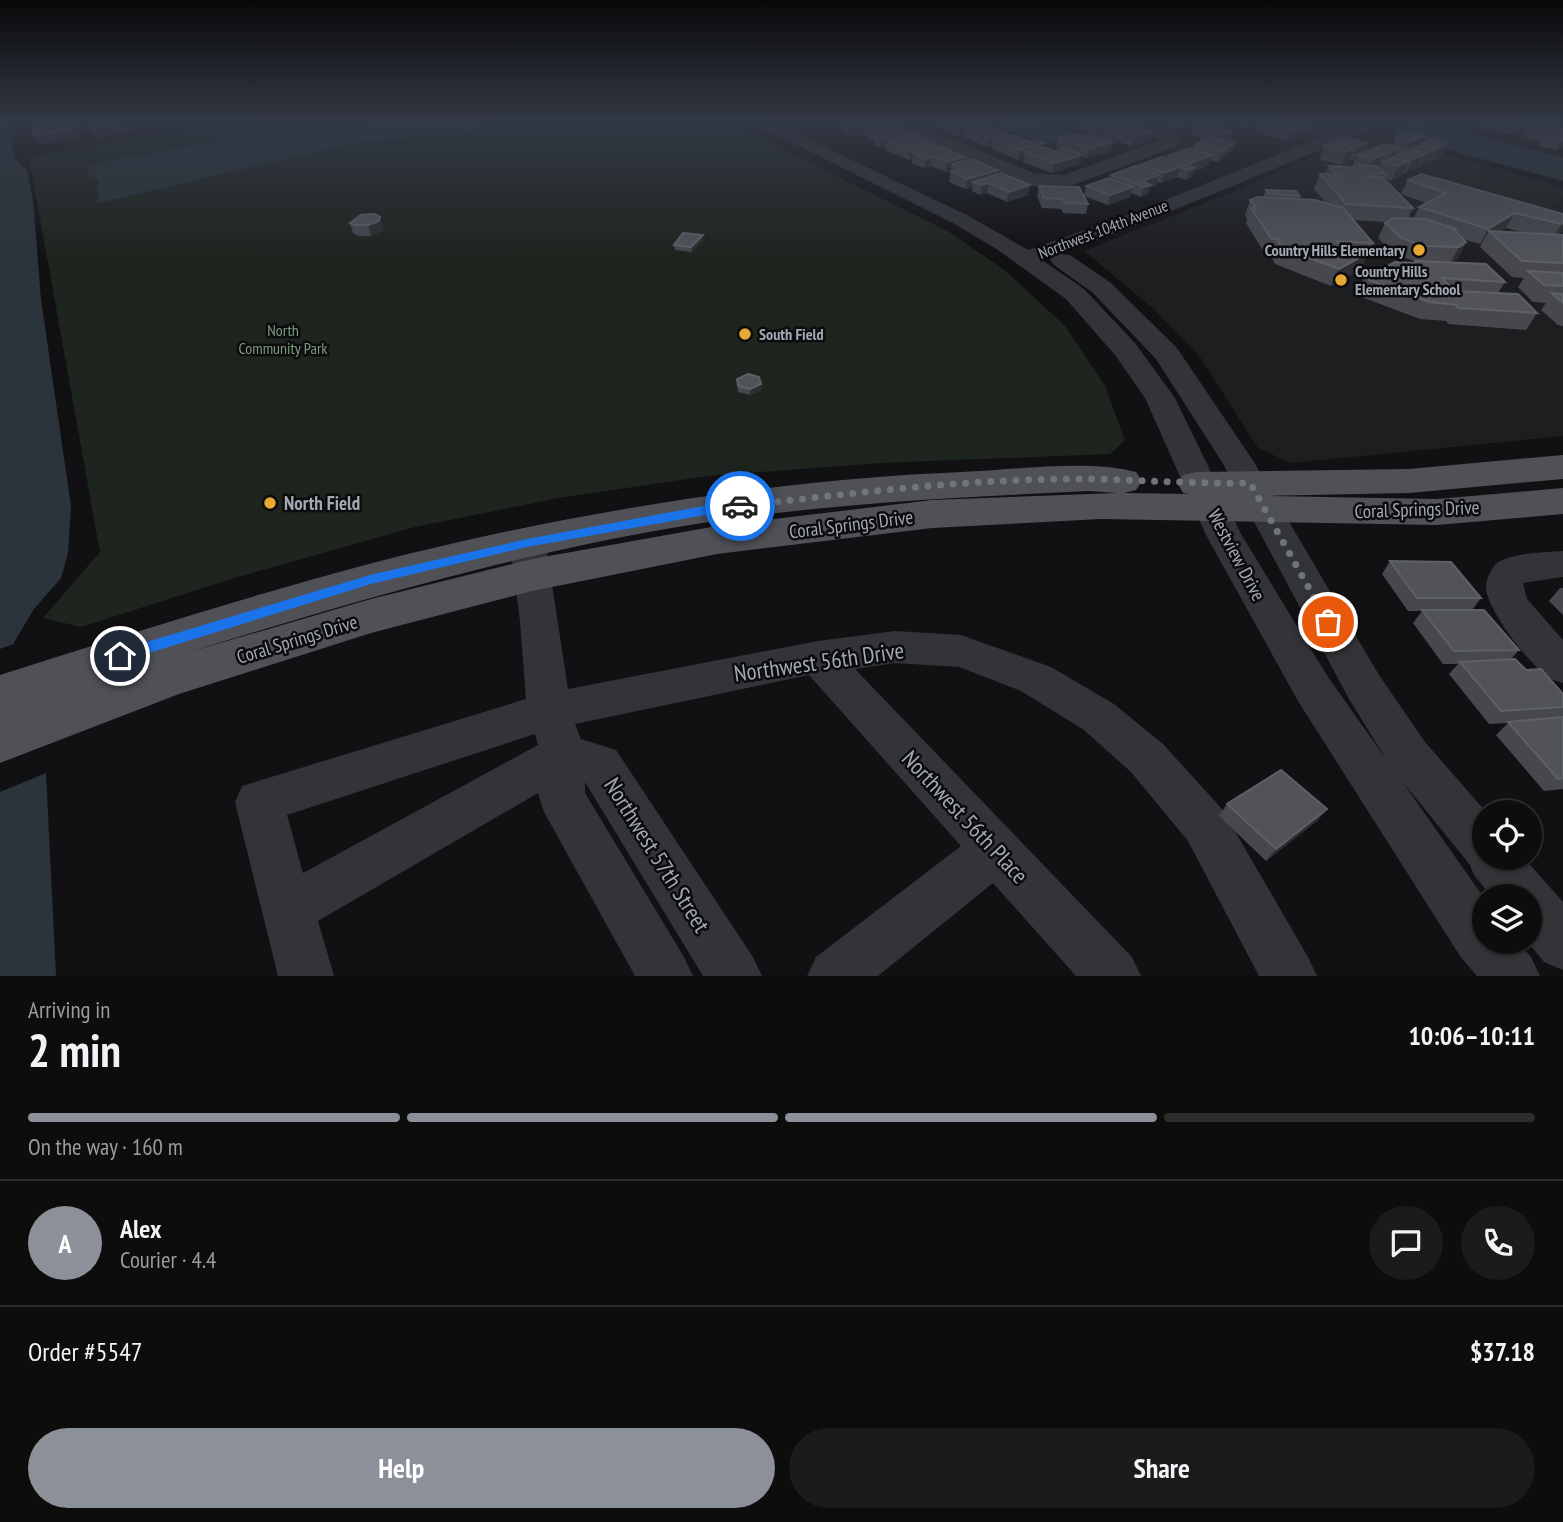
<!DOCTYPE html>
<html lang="en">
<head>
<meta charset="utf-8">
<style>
  body { margin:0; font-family:"PT Sans Narrow",sans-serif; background:#1b1b1c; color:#f1f3f6; height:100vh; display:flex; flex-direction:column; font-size:26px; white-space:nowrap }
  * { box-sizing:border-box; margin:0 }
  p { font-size:23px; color:#9a9c9e }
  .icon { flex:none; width:38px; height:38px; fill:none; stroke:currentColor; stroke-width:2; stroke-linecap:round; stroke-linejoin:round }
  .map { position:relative; height:976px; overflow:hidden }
  .details { display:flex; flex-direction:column; background:#0d0d0e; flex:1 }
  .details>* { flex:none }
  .tools { position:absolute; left:1472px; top:800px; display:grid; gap:14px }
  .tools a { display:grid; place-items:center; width:70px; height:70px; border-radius:50%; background:#0d0d0e; box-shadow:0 2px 5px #0004,0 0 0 2px #2d2d2e; font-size:35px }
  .pin { position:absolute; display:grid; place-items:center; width:60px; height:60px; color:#fff; margin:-30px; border:4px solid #fff; border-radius:50%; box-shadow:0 2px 7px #0007 }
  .courier { position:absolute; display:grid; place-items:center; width:70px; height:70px; margin:-35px; border:5px solid #1a73e8; border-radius:50%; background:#fff; color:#222; box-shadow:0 2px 9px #0007 }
  .overview em { font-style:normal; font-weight:800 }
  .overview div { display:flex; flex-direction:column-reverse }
  .overview { display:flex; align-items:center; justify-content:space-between; height:119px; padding:0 28px }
  h1 { font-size:46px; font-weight:800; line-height:52px }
  .bar { display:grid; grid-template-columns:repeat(4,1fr); gap:10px 7px; align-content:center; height:84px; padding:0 28px }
  .bar i { height:9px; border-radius:5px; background:#2d2d2e }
  .bar .current { background:#8c9099 }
  .bar p { grid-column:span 4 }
  .line { display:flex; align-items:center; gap:18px; padding:0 28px; border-top:2px solid #2d2d2e }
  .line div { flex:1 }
  .round { display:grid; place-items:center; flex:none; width:74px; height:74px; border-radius:37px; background:#1b1b1c }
  .action { display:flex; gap:14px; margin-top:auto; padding:14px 28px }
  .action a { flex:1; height:80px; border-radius:42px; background:#8c9099; color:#fff; font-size:28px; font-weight:800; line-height:80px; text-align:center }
  .action a+a { background:#1b1b1c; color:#f1f3f6 }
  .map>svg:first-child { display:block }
</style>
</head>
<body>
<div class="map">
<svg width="1563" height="976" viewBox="0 0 1563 976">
  <rect width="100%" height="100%" fill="#111113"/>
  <polygon fill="#1d1e20" points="1368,133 1563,187 1563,436 1291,463 1258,448 1200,357 1155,310 1084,251 1230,193"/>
  <g fill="#1e251f">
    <polygon points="236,121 726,121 949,232 1007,272 1065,326 1105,386 1125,440 1110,454 881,463 708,476 558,498 415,527 234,578 81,627 43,618 100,552 29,157"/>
    <polygon points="1454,167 1492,178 1470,189 1432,178"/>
    <polygon points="1508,176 1563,191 1563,198 1543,210 1480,191"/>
  </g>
  <g fill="#2b343b">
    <polygon points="0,121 16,121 12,146 14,157 27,170 33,201 41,299 71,507 68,553 61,578 34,609 13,644 0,649"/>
    <polygon points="374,121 483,121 487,125 483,129 466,133 363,141 103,202 96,202 100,195 97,187 99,180 86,173 91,166 103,162 163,151 289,128 334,124 363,126"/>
    <polygon points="979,121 1041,121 1076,135 1044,144"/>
    <polygon points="1407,121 1427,123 1563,157 1563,181 1394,135 1397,128"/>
    <polygon points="46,773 56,976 0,976 0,792"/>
  </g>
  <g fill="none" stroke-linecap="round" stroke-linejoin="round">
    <g fill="#333438" fill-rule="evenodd">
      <path d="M36 121H93C81 133 48 133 36 121Z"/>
      <path d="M749 121H770L967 215 1028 250 1128 215 1321 137 1279 125 1277 121H1304L1337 130 1360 121H1383L1381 125 1142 223 1060 254 1070 255 1111 283 1177 348 1254 462 1379 675 1425 742 1486 812 1484 858H1524L1563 902V970L1544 962 1528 942 1530 896H1491L1474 875 1470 865 1402 781 1484 898V942H1518L1531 957 1540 976H1477L1460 956 1298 701 1206 535 1145 398 1115 355 1066 299 998 250 953 223ZM1053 256 1050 260 1054 265 1093 293 1156 359 1222 462 1349 699 1386 759 1328 677 1241 534 1175 398 1135 343 1084 289 1042 260Z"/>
      <path d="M884 121H907L1036 174 1064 175 1161 140 1119 125 1117 121C1137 121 1166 122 1180 139L1175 147 1073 185 1033 186 886 125Z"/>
      <polygon points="1520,121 1548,121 1563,125 1563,135 1522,125"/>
      <path d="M528 532 541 536 546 545 568 689 818 641 895 631 961 635 975 640 1051 667 1114 704 1163 744 1222 809 1308 957 1317 976H1259L1188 841 1131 772 1084 730 1021 691 959 667 895 663 855 669 1132 957 1141 976H1076L993 883 878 976H807L816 957 961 846 809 675 575 724 581 739 616 750 753 957 762 976H703L585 782V793L684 957 693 976H635L544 812 538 793 318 921 334 976H278L235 802 242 786 526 699 520 621 510 545 515 536ZM535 734 538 745 303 873 287 815Z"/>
      <path d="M1563 551V577L1523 583 1527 599 1563 640V683C1558 681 1552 680 1548 677 1530 665 1484 607 1486 585 1486 579 1492 569 1495 565 1506 553 1547 552 1563 551Z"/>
    </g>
    <path fill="#4f5157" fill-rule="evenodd" d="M1563 455V479L1409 493 1263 496 1437 499 1563 488V514L1437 525 1101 519 932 528 717 554 532 591 371 633 179 694 0 763V717L72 692 0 717V675C122 636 245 597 369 564 557 515 768 480 962 472 1014 470 1087 459 1136 472L1142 481 1136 490 1124 493 1189 494 1183 493 1178 484 1183 475 1197 472 1409 469ZM1089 491 1117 493 932 500 717 526 532 559 371 599 186 653C358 600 531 549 709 522 835 503 962 497 1089 491Z"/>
  </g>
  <g fill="#47484e" fill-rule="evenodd">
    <polygon points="840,121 881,121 880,124 908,132 907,135 937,144 936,147 964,161 998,170 998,174 1028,195 1007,202 987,193 980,195 972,191 972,187 966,189 949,182 951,170 945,172 931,166 924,168 912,163 912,159 909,160 885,150 885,147 880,148 874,145 874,141 864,136 865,134 854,136 844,132 844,127 840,125"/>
    <polygon points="922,121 976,121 977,125 1006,136 1054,151 1062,149 1056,147 1058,138 1084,137 1091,135 1088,134 1088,130 1074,125 1074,122 1070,123 1063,121 1120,121 1119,124 1150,141 1132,146 1105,137 1105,134 1097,136 1113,142 1110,151 1087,158 1081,156 1079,164 1052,173 1023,162 1024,158 1018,160 992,149 992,145 988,147 964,137 965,134 958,136 935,126 935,123 930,125"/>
    <polygon points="1155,121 1200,121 1199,123 1232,133 1230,141 1235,142 1232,151 1218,162 1210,160 1209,165 1194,171 1192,177 1186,180 1177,177 1161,183 1157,182 1156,185 1150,187 1148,194 1141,197 1131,193 1130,197 1108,205 1084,196 1088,204 1086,214 1063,213 1061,209 1042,208 1037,196 1039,186 1084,196 1086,186 1110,178 1111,175 1139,168 1139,165 1168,159 1168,156 1192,149 1194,146 1203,139 1190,132 1193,125 1179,129"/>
    <polygon points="1211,121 1262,121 1304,127 1301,136 1288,141 1256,132 1258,125 1246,129 1224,122"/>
    <polygon points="1313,121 1338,121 1328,125"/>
    <polygon points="1439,121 1458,121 1451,124"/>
    <polygon points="1479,121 1533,121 1529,127 1563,128 1563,146 1556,150 1538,146 1540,142 1522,137 1525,131 1516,135 1476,127"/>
    <path d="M1409 133 1418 146 1422 143H1448L1441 157 1406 173H1404L1402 175 1391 181 1383 178 1413 208 1408 219H1413L1419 207 1426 203 1401 194 1408 180 1563 214V231L1558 235H1563V326L1558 325 1541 310 1546 303 1533 302 1518 287 1524 278 1512 277 1480 247 1482 243 1480 244 1463 239 1466 242 1458 258 1451 263 1505 282 1498 293 1537 313 1526 330 1448 324 1446 321 1420 319 1356 295 1364 278 1414 263 1415 261 1393 254 1378 238 1385 223 1387 222 1353 220 1373 243 1361 269 1331 286 1275 264 1270 254H1265L1246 223 1247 219 1245 215 1250 200 1263 197 1266 190 1300 196 1299 199 1326 203 1314 189 1320 174H1325L1329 166 1352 167 1355 159 1353 160 1350 159 1348 162 1341 165 1319 159 1325 145 1337 142 1338 140 1367 143 1363 152 1373 151 1374 148 1392 146 1396 138ZM1506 228 1528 234 1499 232Z"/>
    <polygon points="350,223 384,227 382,231 371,236 358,236 353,233"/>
    <polygon points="703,240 692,252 675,250 674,245"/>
    <polygon points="737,379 761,384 761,391 750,395 738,392"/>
    <polygon points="1390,561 1481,598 1472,610 1519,650 1511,659 1526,670 1563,694 1563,789 1544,791 1496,735 1508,723 1489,724 1449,674 1458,664 1443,664 1413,623 1422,611 1408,611 1382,574"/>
    <polygon points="1560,588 1563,588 1563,615 1549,601"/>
    <polygon points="1227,804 1327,809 1317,821 1266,861 1219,816"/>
  </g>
  <g fill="#2d2e32">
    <polygon points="80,121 84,129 85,133 79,134 80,138 38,145 33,136 74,125"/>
    <polygon points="128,121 131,121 134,130 96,139 92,130"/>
    <polygon points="140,121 183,121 184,122 143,128"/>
    <polygon points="881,121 880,130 865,128 865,134 854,136 854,127"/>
    <polygon points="967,121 976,121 976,131 966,128 965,134 958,136 959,127"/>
    <polygon points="1120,121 1118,130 1107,128 1105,134 1096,137 1098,128"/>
    <polygon points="1181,121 1200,121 1199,123 1179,129"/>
    <polygon points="1249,121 1262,121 1259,123 1258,125 1246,129"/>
    <polygon points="1329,121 1338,121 1328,125"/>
    <polygon points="1533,121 1529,128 1527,128 1525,131 1516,135 1521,126"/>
    <polygon points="1304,127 1301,136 1288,141 1291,132"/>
    <polygon points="908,132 907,141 886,141 885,147 880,148 881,139"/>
    <polygon points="1152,132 1150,141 1132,146 1134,137"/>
    <polygon points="1006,133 1005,142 993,140 992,145 988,147 989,138"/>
    <polygon points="1232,133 1229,142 1211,143 1214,134"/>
    <polygon points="1423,136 1416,150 1410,149 1408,153 1403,155 1410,142"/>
    <polygon points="1563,140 1563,146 1556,150 1561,141"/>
    <polygon points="1113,142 1110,151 1087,158 1089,149"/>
    <polygon points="1235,142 1232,151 1218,162 1222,152"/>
    <polygon points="1045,143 1043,152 1025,152 1024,158 1018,160 1020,150"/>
    <polygon points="1367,143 1361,156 1357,155 1355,159 1353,160 1359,146"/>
    <polygon points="1448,143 1441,157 1432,161 1438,148"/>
    <polygon points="937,144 936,153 913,153 912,159 909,160 909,151"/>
    <polygon points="1354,148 1348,162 1341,165 1347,151"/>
    <polygon points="1399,148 1392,162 1387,163 1391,153"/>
    <polygon points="1437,149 1430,163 1419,167 1426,153"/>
    <polygon points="1385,154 1378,168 1367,173 1373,159"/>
    <polygon points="1082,155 1079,164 1052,173 1054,163"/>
    <polygon points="1212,155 1209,165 1194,171 1192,177 1186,180 1191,163"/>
    <polygon points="1424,155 1417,169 1406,173 1413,159"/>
    <polygon points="932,157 931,166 924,168 925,159"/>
    <polygon points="965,157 964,166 952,164 951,170 945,172 946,162"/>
    <polygon points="1409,161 1402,175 1391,181 1398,166"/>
    <polygon points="1180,167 1177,177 1161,183 1164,173"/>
    <polygon points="998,170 997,180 973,182 972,187 966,189 968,179"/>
    <polygon points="1159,175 1156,185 1150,187 1148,194 1141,197 1144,187 1142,181"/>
    <polygon points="989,183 987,193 980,195 981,185"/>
    <polygon points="1030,185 1028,195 1007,202 1009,192"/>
    <polygon points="1133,187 1130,197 1108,205 1110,195"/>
    <polygon points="1515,213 1506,228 1494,236 1489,231 1482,243 1480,244 1488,229"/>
    <polygon points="380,217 384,227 382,231 371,236 368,225"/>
    <polygon points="1563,223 1563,231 1552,240 1561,224"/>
    <polygon points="703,235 703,240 692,252 691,247"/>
    <polygon points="1466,242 1458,258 1450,263 1459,247"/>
    <polygon points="1368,253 1361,269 1331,286 1339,269"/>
    <polygon points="761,384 761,391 750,395 750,389"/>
    <polygon points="1327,809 1317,821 1266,861 1276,849"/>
  </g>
  <g fill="#515359" stroke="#5e6067" stroke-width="2">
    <polygon points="73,121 80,121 80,124 74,125 75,129 33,136 33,127"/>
    <polygon points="89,121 128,121 92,130"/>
    <polygon points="851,121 880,121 854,127 844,123"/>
    <polygon points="945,121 975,121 977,122 959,127"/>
    <polygon points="1089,121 1120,121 1098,128 1090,125 1095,123"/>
    <polygon points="1264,121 1284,121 1304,127 1291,132 1259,123"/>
    <polygon points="1495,121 1533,121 1521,126"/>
    <polygon points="885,122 908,132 881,139 874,136 881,135 865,128"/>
    <polygon points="1213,122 1232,133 1214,134 1193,124"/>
    <polygon points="1539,122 1563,128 1563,140 1561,141 1543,137 1550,134 1527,128"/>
    <polygon points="1125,123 1152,132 1134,137 1107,128"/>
    <polygon points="983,124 1006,133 989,138 966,128"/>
    <polygon points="1073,133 1084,137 1092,135 1113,142 1089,149 1058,138"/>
    <polygon points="1409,133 1423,136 1410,142 1396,138"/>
    <polygon points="913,134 937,144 909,151 886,141"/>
    <polygon points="1012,135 1031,142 1037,140 1045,143 1020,150 993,140"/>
    <polygon points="1208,136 1235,142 1222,152 1194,146"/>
    <polygon points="1346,137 1367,143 1359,146 1338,140"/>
    <polygon points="1432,139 1448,143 1438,148 1422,143"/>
    <polygon points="1334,141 1354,148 1347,151 1325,145"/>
    <polygon points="1385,144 1399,148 1391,153 1374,148"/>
    <polygon points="1421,145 1437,149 1426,153 1410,149"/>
    <polygon points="939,146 965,157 946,162 932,157 925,159 913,153"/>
    <polygon points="1043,147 1054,151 1064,148 1082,155 1054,163 1025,152"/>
    <polygon points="1189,148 1212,155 1191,163 1168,156"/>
    <polygon points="1369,150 1385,154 1373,159 1357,155"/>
    <polygon points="1408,150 1424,155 1413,159 1398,155"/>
    <polygon points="1162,157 1195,168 1189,170 1180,167 1164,173 1139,165"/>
    <polygon points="1394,157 1409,161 1398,166 1383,162"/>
    <polygon points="971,159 998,170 968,179 951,172 961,169 952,164"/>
    <polygon points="1358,165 1376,166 1385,174 1367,173"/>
    <polygon points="1135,166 1159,175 1142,181 1151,185 1144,187 1111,175"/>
    <polygon points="1329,166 1355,167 1364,176 1382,177 1413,208 1346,204 1320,174 1337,175"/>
    <polygon points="1001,173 1030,185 1009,192 989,183 981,185 973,182"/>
    <polygon points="1421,174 1563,214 1563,223 1561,224 1515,213 1488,229 1419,207 1446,193 1408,180"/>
    <polygon points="1109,178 1133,187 1110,195 1086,186"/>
    <polygon points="1039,186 1079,187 1088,204 1065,203 1063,199 1044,198"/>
    <polygon points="1266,190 1296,191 1300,196 1269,194"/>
    <polygon points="1258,197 1315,200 1343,208 1373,243 1337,241 1341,246 1364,247 1368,253 1339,269 1282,248 1277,239 1271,238 1251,208 1256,208 1250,200"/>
    <polygon points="375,214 380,217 379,221 368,225 354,225 350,223 361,215"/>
    <polygon points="1393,218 1425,219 1456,229 1454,230 1466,242 1459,247 1424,246 1401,238 1385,223"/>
    <polygon points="1489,231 1563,235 1563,263 1522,261"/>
    <polygon points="683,233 703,235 691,247 674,245"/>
    <polygon points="1415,261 1486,264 1505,282 1442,278 1453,291 1518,294 1537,313 1458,308 1456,305 1430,302 1364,278 1395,262 1416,263"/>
    <polygon points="1528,271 1563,273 1563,286 1544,285"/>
    <polygon points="1552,293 1563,294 1563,303"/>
    <polygon points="748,374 759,377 761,384 750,389 738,386 737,379"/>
    <polygon points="1390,561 1451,562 1481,598 1417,598"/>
    <polygon points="1422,610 1484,610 1519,650 1454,651"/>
    <polygon points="1515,659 1526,670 1541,669 1563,694 1563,707 1501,711 1460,662"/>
    <polygon points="1563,717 1563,778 1558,779 1508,722"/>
    <polygon points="1281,770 1327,809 1276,849 1227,804"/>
  </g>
  <linearGradient id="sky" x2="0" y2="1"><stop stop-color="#09090a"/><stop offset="0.47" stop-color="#323844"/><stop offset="1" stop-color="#323844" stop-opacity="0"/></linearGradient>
  <rect width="1563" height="258" fill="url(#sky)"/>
  <polygon fill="#1a73e8" points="740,502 744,503 744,508 527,547 371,584 120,662 113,656 120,650 370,575 527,539 709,505"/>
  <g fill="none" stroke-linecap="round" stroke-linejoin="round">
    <path stroke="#70747b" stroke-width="7" stroke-dasharray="0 12.6" d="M740 506C856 493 974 478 1090 479 1144 480 1197 484 1250 483L1328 622"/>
  </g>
  <g fill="#e9a733" stroke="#0c0c0e" stroke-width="2.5">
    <circle cx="1419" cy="250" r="7"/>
    <circle cx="1341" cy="280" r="7"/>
    <circle cx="745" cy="334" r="7"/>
    <circle cx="270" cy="503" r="7"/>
  </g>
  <g text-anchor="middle" stroke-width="5" stroke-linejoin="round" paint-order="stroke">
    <g font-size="16" fill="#a3a9b3" stroke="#0c0c0e">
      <text transform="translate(1103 229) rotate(-21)" y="6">Northwest 104th Avenue</text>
    </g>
    <g font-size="16" font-weight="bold" fill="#a3a9b3" stroke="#0c0c0e" text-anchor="start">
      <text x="1405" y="256" text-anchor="end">Country Hills Elementary</text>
      <text x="1355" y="277">Country Hills<tspan x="1355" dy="18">Elementary School</tspan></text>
      <text x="759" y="340">South Field</text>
    </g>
    <g font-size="16" fill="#7b9d7c" stroke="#0c0c0e">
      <text x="283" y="336">North<tspan x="283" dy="18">Community Park</tspan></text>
    </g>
    <g font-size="19" font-weight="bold" fill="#a3a9b3" stroke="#0c0c0e" text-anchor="start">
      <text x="284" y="510">North Field</text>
    </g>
    <g font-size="19" fill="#a3a9b3" stroke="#0c0c0e">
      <text transform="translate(1417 509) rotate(-2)" y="7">Coral Springs Drive</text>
      <text transform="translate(851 524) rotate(-7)" y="7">Coral Springs Drive</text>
      <text transform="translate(1237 555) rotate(62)" y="7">Westview Drive</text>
      <text transform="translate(297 639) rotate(-17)" y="7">Coral Springs Drive</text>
    </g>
    <g font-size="23" fill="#a3a9b3" stroke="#0c0c0e">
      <text transform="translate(819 662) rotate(-8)" y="8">Northwest 56th Drive</text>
      <text transform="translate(965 817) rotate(47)" y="8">Northwest 56th Place</text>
      <text transform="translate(657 855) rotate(58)" y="8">Northwest 57th Street</text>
    </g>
  </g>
</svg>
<div class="tools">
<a><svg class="icon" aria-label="locate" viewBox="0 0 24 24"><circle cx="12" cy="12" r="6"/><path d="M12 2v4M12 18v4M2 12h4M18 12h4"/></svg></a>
<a><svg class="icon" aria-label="layers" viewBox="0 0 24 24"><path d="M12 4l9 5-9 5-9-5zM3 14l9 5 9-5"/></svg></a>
</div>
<div class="pin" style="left:1328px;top:622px;background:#ea580c"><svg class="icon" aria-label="bag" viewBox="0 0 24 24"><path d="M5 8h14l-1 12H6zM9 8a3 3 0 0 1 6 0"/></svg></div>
<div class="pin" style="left:120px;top:656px;background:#1f2937"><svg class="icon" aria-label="home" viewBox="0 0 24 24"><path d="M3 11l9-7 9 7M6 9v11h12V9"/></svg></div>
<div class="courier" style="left:740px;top:506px"><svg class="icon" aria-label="car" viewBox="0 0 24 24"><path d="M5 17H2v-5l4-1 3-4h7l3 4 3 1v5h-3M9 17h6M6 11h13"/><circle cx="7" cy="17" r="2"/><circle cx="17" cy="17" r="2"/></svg></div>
</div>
<section class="details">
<div class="overview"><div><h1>2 min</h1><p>Arriving in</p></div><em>10:06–10:11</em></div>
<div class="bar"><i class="current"></i><i class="current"></i><i class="current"></i><i></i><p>On the way · 160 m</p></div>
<div class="line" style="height:126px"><b class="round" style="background:#8c9099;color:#fff">A</b><div><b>Alex</b><p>Courier · 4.4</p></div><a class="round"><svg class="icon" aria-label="chat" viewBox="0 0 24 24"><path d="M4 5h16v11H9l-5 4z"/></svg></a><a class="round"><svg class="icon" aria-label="phone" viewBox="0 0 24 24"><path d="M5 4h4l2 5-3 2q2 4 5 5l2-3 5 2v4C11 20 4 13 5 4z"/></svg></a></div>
<div class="line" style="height:91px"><div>Order #5547</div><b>$37.18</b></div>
<div class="action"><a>Help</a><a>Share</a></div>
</section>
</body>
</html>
